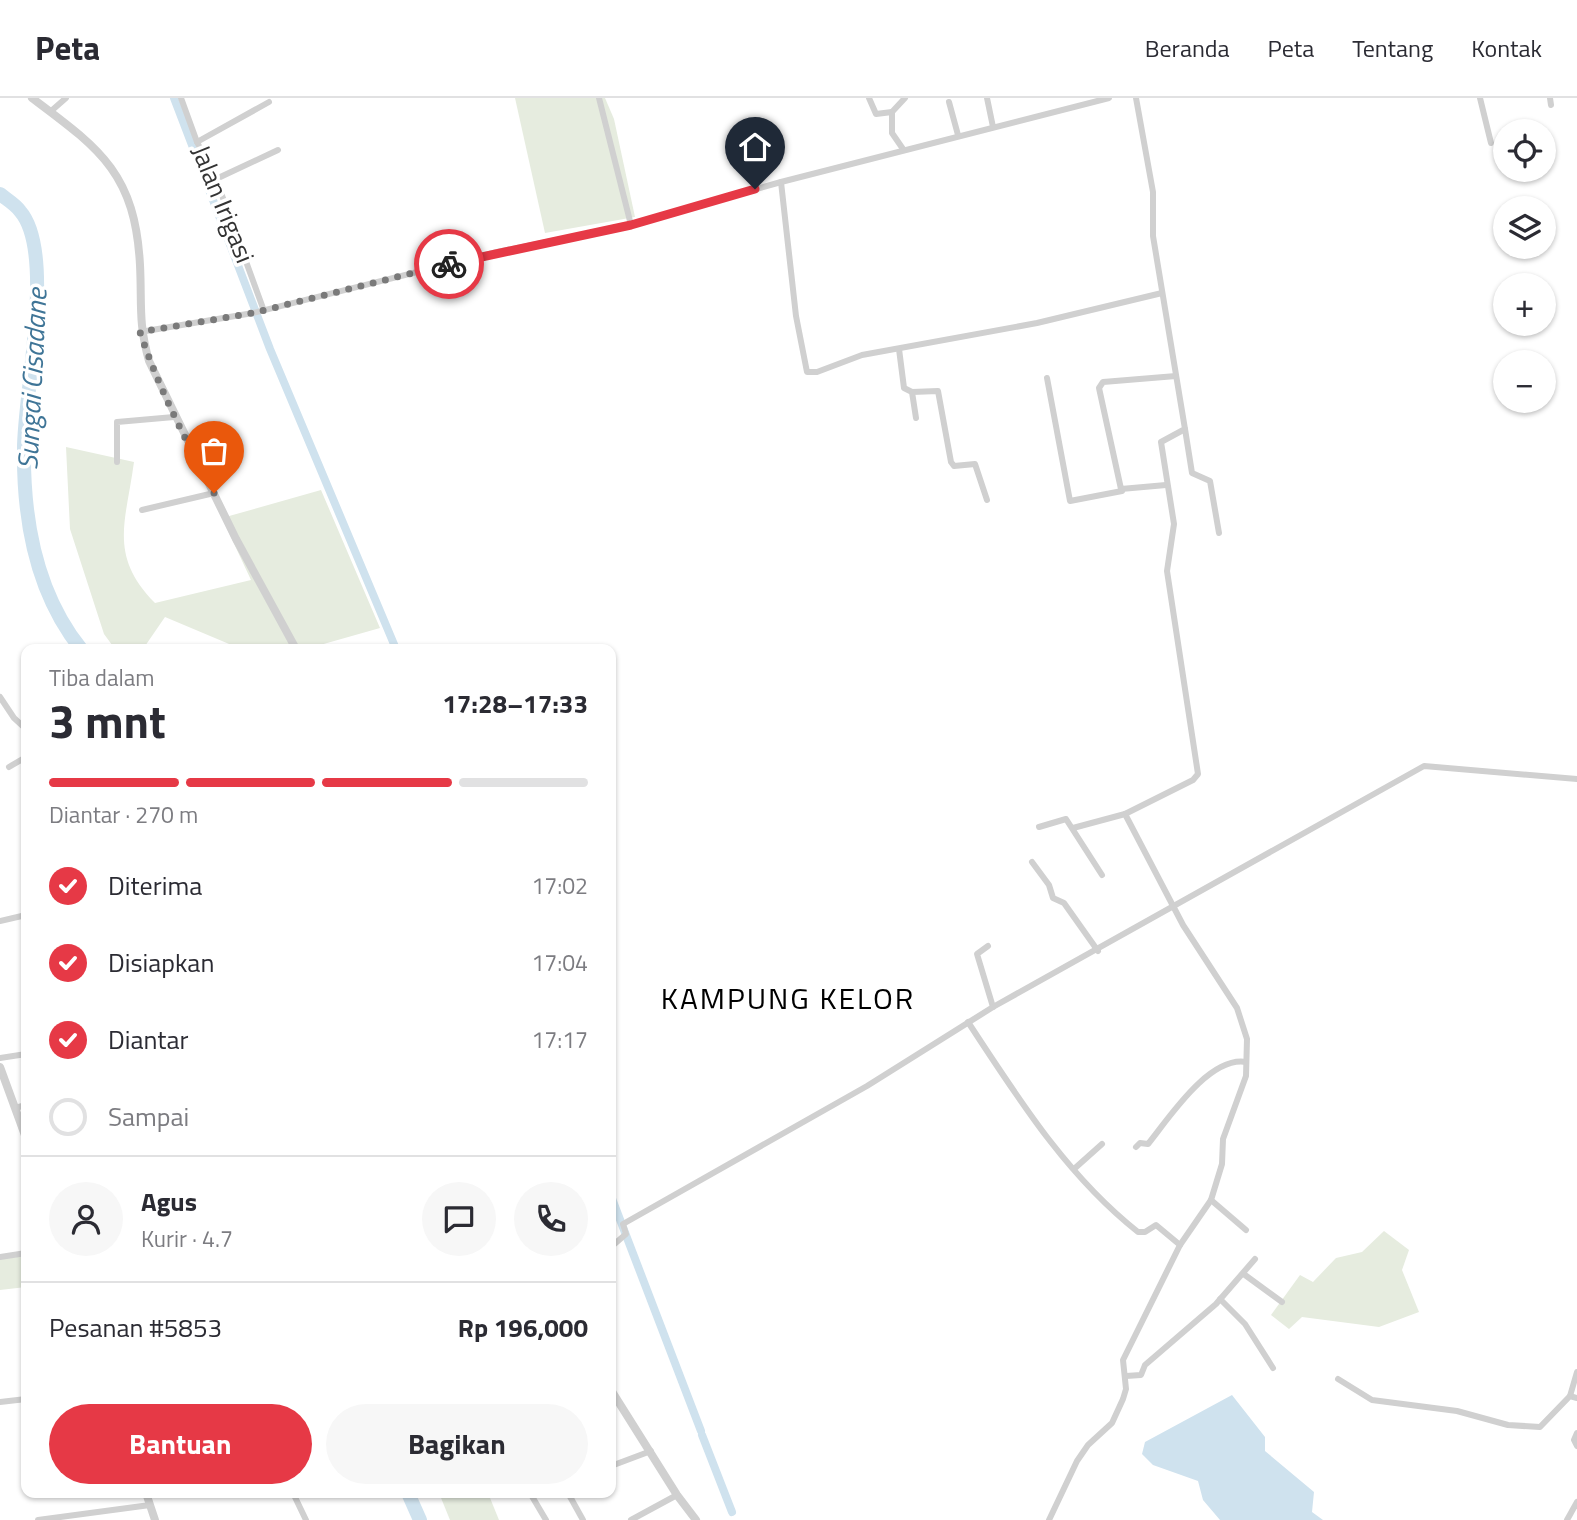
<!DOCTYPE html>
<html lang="id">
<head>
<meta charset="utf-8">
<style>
  body { margin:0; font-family:"Titillium Web",sans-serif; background:#f7f7f7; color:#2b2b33; height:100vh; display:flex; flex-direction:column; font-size:26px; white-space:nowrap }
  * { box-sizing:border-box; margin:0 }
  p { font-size:23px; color:#7c7c81 }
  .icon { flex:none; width:38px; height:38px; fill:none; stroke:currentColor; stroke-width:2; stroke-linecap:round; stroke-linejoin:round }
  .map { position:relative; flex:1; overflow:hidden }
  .drawer { position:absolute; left:21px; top:546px; width:595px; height:854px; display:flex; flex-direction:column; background:#fff; border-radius:14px; box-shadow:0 2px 5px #0004 }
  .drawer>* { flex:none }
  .controls { position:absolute; left:1493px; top:21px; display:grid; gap:14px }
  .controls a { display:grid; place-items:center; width:63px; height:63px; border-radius:50%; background:#fff; box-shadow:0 2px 5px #0004; font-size:35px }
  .pin { position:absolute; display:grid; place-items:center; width:60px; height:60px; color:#fff; margin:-72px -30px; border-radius:50% 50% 50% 0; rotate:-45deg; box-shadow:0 0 7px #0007 }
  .pin .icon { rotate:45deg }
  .courier { position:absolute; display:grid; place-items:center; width:70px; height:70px; margin:-35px; border:5px solid #e63946; border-radius:50%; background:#fff; color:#222; box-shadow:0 2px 9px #0007 }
  .head em { font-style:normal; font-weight:700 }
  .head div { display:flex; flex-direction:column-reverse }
  .head { display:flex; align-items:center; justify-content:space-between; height:119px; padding:0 28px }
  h1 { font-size:46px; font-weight:700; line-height:52px }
  .bar { display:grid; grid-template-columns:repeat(4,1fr); gap:10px 7px; align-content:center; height:84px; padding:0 28px }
  .bar i { height:9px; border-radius:5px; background:#e1e1e2 }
  .bar .selected { background:#e63946 }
  .bar p { grid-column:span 4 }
  .line { display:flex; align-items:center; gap:18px; padding:0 28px; border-top:2px solid #e1e1e2 }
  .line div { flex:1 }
  .round { display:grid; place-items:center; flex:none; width:74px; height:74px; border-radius:37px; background:#f7f7f7 }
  ol { padding:0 28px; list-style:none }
  li { display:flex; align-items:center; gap:21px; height:77px }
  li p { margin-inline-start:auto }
  li .icon { padding:7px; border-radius:50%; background:#e63946; color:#fff; stroke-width:4 }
  li:last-child { color:#7c7c81 }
  li i { width:38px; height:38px; border:4px solid #e1e1e2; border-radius:50% }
  .cta { display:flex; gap:14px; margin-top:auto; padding:14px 28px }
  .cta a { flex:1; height:80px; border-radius:42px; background:#e63946; color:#fff; font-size:28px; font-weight:700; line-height:80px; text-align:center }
  .cta a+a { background:#f7f7f7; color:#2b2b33 }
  header { display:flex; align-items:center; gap:42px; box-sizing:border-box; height:98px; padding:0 35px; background:#fff; border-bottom:2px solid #e1e1e2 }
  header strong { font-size:33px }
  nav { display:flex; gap:38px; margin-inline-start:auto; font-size:24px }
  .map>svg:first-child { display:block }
</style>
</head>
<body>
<header>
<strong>Peta</strong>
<nav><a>Beranda</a><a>Peta</a><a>Tentang</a><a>Kontak</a></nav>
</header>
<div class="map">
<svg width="1577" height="1422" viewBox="0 0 1577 1422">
  <rect width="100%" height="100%" fill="#fff"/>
  <g fill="#e6ecdf">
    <polygon points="515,0 605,0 614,21 635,119 545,135"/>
    <path d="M66 349 134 364C126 424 108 457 155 505L251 482 222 420 321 392 380 530 306 551H241L165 519 143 551H115L104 536 70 431Z"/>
    <polygon points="1384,1133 1409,1152 1402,1172 1419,1214 1379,1229 1302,1219 1289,1231 1271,1217 1300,1177 1313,1184 1336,1160 1362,1154"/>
    <polygon points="26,1154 26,1189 0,1192 0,1157"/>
    <polygon points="439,1395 488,1395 499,1422 450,1422"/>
  </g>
  <polygon fill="#cfe2ee" points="1232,1297 1265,1339 1265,1353 1314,1394 1312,1414 1323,1422 1220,1422 1203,1402 1198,1383 1153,1367 1142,1356 1145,1344"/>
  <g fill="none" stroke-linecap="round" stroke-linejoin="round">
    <g stroke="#cfe2ee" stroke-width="8">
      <polyline points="174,0 270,251 396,551"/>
      <polyline points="611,1098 701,1333"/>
      <polyline points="702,1337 732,1414"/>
    </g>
    <g stroke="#cfe2ee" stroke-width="14">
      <path d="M0 96C6 101 15 106 20 113 56 154 24 295 24 350 23 420 36 495 81 551"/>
      <polyline points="408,1395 420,1422"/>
    </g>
    <g stroke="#d0d0d0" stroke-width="6">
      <polyline points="181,0 197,44 216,81 264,213"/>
      <polyline points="599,0 631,127"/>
      <polyline points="869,0 876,16 892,14"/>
      <polyline points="987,0 993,29"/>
      <polyline points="1480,0 1491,45"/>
      <polyline points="1550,0 1551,7"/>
      <polyline points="949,4 958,37"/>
      <polyline points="50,14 66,0"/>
      <polyline points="197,44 269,4"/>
      <polyline points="903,51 892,35 892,14 905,0"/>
      <polyline points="216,81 278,52"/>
      <polyline points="781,84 796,218 807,274 817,274 862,257 1037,225 1162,195"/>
      <polyline points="140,234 253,215 497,154 631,127 781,84 1109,0"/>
      <polyline points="899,251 904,290 912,294 916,320"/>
      <polyline points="1047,280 1070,403 1122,393"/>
      <polyline points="912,294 938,293 951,364 954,368 975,366 987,402"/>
      <polyline points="1185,331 1192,375 1210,383 1219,435"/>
      <polyline points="117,364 117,324 174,319"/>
      <polyline points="1166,387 1121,391 1099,290 1103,284 1176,278"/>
      <polyline points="142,412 214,395"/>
      <polyline points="0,599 14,620 26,631"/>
      <polyline points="9,669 26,659"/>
      <polyline points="1039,729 1066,721 1102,777"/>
      <polyline points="1073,730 1125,716 1193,682 1198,676 1167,473 1174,426 1161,344 1185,331 1153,138 1153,94 1136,0"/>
      <polyline points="1032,764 1049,787 1053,800 1064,805 1098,853"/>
      <polyline points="0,823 26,817"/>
      <polyline points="988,848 977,856 993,909"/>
      <path d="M968 924C1018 1000 1066 1077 1138 1134H1145L1156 1127 1180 1147"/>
      <polyline points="0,960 26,956"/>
      <polyline points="15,1010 26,1007"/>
      <path d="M1136 1049 1140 1045 1148 1046C1169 1020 1209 958 1246 964"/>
      <polyline points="1074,1071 1102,1046"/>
      <polyline points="1211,1102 1246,1132"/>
      <polyline points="611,1149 626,1136 623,1126 867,988 993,909 1424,668 1577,681"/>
      <polyline points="0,1159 26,1155"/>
      <polyline points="1245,1177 1282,1204"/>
      <polyline points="1220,1201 1245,1226 1273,1270"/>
      <polyline points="1126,1278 1141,1277 1145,1267 1216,1206 1255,1161"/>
      <polyline points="1338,1281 1372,1302 1457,1313 1508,1327 1540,1329 1570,1298 1577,1300"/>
      <polyline points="1570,1298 1577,1274"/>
      <polyline points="0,1304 26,1301"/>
      <polyline points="1577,1335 1574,1342 1577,1348"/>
      <polyline points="611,1368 651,1353"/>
      <polyline points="293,1395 306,1422"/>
      <polyline points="530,1395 546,1422"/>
      <polyline points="568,1395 583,1422"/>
      <polyline points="38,1422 150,1407"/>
      <polyline points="631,1422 677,1397"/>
      <polyline points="1049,1422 1077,1363 1088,1347 1112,1325 1123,1301 1126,1291 1123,1262 1180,1147 1211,1102 1222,1066 1223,1041 1246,978 1247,941 1237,910 1183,827 1125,716"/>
      <polyline points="1567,1422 1577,1404"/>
    </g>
    <g stroke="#d0d0d0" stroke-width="8">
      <path d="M32 0C100 51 135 75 140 167 142 206 138 224 149 263L236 441 296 551"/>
      <polyline points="0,969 26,1040"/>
      <polyline points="611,1292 677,1397 696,1422"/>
      <polyline points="146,1395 155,1422"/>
    </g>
  </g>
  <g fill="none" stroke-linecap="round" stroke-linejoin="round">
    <path stroke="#7a7a7a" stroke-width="7" stroke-dasharray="0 12.6" d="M214 395C186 343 159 291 140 234L253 215 449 166"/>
    <polyline stroke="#e63946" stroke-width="9" points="449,166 631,127 755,91"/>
  </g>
  <g text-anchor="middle" stroke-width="7" stroke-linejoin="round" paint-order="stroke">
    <g font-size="26" fill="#333" stroke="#fff">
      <text transform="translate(223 106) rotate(68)" y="9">Jalan Irigasi</text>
    </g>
    <g font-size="28" font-style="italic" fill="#3f7597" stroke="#fff">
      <text transform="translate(32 281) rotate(-87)" y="10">Sungai Cisadane</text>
    </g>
    <g font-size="30" letter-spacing="2" fill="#000" stroke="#fff">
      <text x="788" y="911">KAMPUNG KELOR</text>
    </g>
  </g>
</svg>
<div class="controls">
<a><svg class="icon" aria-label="locate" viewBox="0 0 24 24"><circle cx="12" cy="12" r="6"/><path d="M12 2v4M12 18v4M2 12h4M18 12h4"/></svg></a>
<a><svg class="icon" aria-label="layers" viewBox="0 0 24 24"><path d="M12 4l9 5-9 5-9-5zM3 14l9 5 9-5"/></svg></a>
<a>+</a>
<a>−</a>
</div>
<div class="pin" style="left:214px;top:395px;background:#ea580c"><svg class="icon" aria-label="bag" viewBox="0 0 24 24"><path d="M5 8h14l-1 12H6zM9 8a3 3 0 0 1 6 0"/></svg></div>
<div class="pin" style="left:755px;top:91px;background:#1f2937"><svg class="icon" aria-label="home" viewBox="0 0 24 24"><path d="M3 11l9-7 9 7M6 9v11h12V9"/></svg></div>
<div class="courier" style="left:449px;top:166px"><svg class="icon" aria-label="bike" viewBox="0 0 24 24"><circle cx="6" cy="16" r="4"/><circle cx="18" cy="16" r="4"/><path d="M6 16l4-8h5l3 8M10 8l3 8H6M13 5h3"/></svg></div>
<section class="drawer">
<div class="head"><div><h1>3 mnt</h1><p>Tiba dalam</p></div><em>17:28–17:33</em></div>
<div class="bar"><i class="selected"></i><i class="selected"></i><i class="selected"></i><i></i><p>Diantar · 270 m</p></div>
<ol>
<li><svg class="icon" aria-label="check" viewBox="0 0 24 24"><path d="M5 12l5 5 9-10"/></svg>Diterima<p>17:02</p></li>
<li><svg class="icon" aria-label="check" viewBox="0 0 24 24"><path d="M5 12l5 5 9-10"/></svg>Disiapkan<p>17:04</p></li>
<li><svg class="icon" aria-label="check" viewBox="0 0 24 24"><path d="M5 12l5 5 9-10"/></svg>Diantar<p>17:17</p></li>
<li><i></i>Sampai</li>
</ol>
<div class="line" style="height:126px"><a class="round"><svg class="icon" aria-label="person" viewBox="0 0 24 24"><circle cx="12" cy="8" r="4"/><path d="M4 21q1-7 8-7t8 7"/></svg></a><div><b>Agus</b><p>Kurir · 4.7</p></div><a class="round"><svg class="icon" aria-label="chat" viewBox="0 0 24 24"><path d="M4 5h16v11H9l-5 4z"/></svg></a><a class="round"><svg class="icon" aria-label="phone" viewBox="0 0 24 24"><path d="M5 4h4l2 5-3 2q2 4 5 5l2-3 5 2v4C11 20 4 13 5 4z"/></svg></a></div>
<div class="line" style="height:91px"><div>Pesanan #5853</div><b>Rp 196,000</b></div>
<div class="cta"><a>Bantuan</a><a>Bagikan</a></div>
</section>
</div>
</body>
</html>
